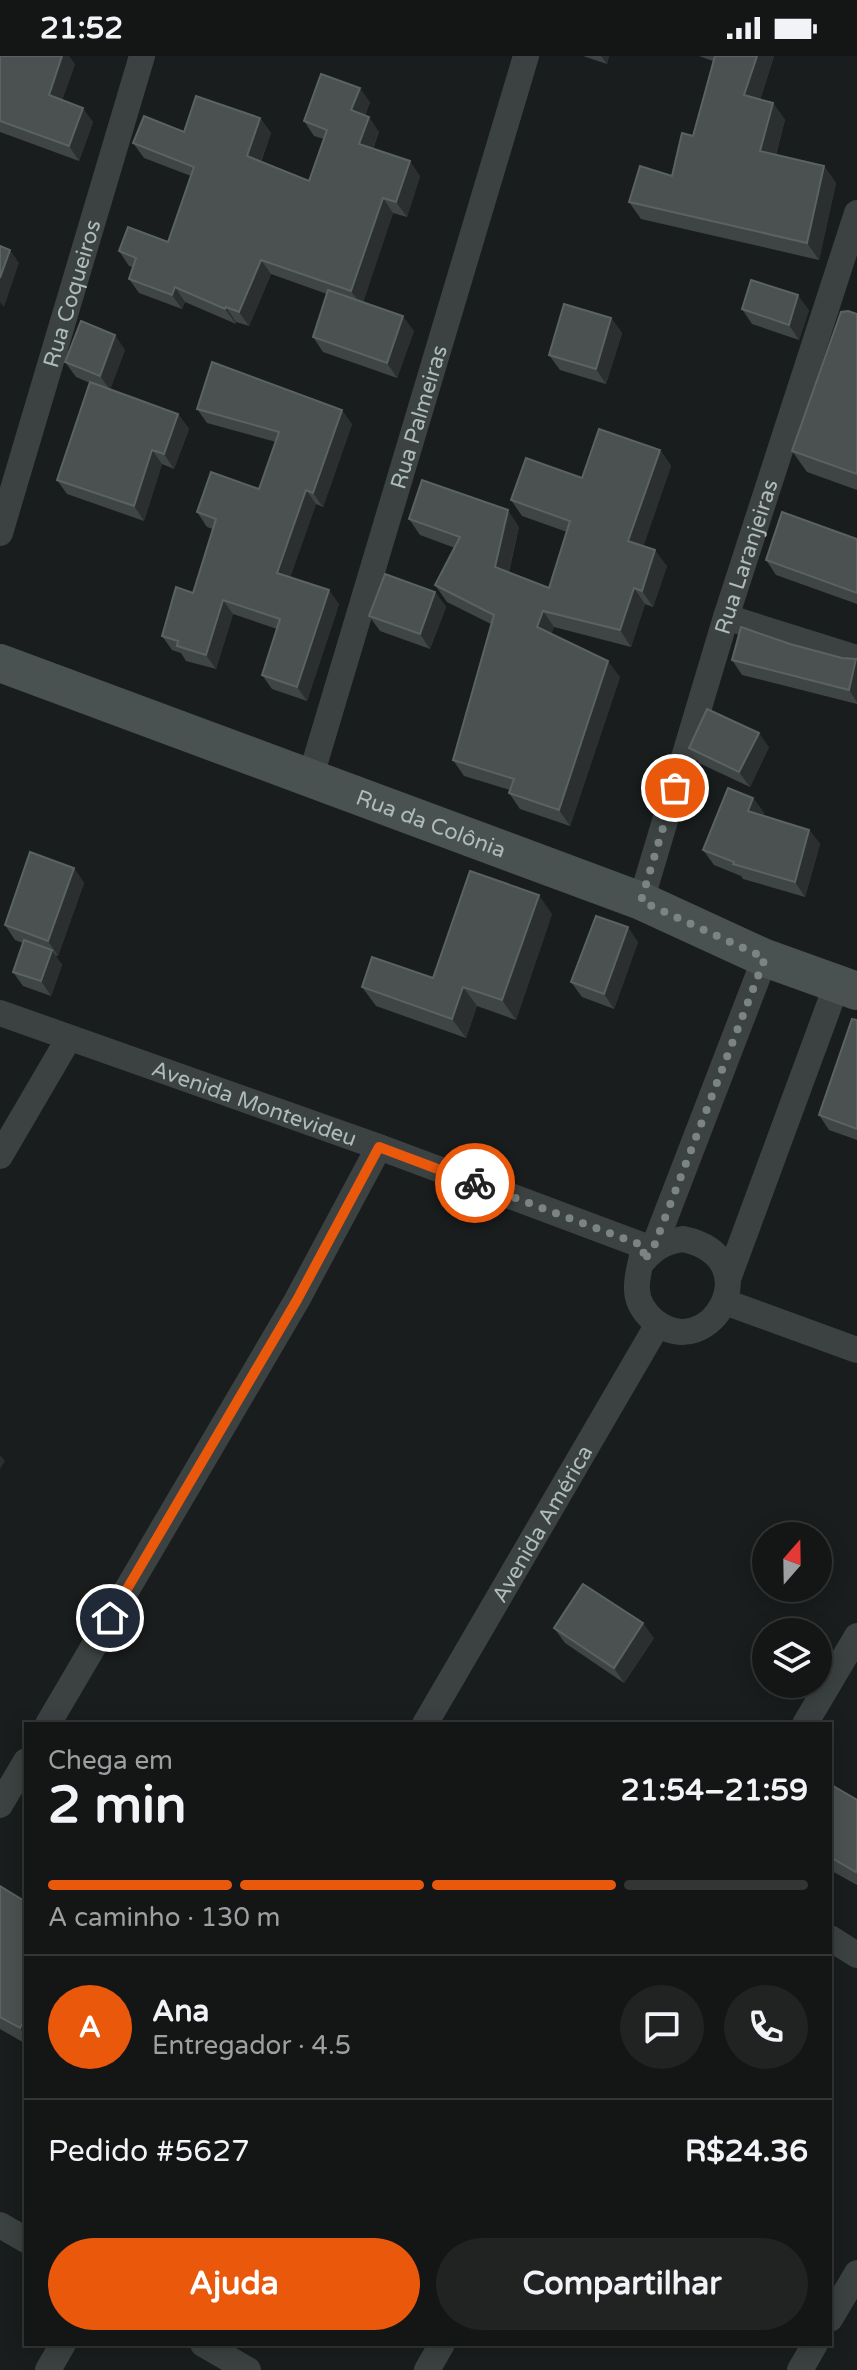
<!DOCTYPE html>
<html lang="pt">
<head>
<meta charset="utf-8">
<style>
  body { margin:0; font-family:"Varela Round",sans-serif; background:#212323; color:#f1f3f6; height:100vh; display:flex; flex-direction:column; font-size:30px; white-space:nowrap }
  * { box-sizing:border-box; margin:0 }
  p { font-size:26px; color:#9d9fa1 }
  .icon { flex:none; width:44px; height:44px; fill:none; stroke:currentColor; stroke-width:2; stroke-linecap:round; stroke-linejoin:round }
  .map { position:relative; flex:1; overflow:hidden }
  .drawer { position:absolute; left:24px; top:1666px; width:808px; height:624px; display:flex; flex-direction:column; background:#141616; border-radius:0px; box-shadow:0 4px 20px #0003,0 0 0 2px #333535 }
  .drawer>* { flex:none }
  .needle { width:52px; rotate:20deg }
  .fabs { position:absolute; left:752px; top:1466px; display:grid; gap:16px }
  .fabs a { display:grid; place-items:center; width:80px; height:80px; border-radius:50%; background:#141616; box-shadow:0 4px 20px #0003,0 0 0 2px #333535; font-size:40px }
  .pin { position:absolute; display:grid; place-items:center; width:68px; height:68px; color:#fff; margin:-34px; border:4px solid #fff; border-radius:50%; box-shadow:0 2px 8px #0007 }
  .courier { position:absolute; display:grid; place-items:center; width:80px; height:80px; margin:-40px; border:6px solid #ea580c; border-radius:50%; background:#fff; color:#222; box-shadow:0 2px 10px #0007 }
  .headline em { font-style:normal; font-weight:700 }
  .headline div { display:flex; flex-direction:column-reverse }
  .headline { display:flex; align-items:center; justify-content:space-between; height:136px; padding:0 24px }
  h1 { font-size:52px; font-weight:700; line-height:60px }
  .bar { display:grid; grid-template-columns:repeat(4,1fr); gap:12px 8px; align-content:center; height:96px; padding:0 24px }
  .bar i { height:10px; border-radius:6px; background:#333535 }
  .bar .active { background:#ea580c }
  .bar p { grid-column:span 4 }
  .line { display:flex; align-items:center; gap:20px; padding:0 24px; border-top:2px solid #333535 }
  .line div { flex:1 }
  .round { display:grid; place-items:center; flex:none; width:84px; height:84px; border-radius:42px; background:#212323 }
  .button { display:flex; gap:16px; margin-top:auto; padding:16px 24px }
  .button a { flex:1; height:92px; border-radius:48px; background:#ea580c; color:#fff; font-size:32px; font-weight:700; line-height:92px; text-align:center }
  .button a+a { background:#212323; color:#f1f3f6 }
  .status { display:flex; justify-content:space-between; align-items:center; height:56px; padding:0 40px; background:#141616; direction:ltr }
  .status svg { height:22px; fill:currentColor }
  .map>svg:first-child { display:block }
</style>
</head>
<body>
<div class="status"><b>21:52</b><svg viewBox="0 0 49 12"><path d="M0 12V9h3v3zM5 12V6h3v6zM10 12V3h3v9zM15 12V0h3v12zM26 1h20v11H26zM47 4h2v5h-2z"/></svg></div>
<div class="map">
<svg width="857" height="2314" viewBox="0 0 857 2314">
  <rect width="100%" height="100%" fill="#1a1d1d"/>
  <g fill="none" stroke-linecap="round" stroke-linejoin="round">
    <g stroke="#3b4241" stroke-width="26">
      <path id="s1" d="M0 477 142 0"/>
      <polyline points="726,561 857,602"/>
      <path id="s2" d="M310 723 526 0"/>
      <path id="s3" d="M641 845 726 561 857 157"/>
      <path id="s4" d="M0 957 379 1091 644 1190"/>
      <polyline points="0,1100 69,982"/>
      <path d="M683 1183C772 1202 710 1310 654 1265 645 1257 637 1246 637 1233 636 1220 642 1204 644 1190L643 1205C655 1191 665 1186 683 1183Z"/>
      <polyline points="653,1193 765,902"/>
      <polyline points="728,1223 837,928"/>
      <polyline points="725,1246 857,1294"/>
      <polyline points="48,1668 297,1244 379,1091"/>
      <path id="s5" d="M425 1668 658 1268"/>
      <polyline points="805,1668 857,1580"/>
      <polyline points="0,1749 26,1705"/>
      <polyline points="830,1882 857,1899"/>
      <polyline points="0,2169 26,2184"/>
      <polyline points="830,2263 857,2217"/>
      <polyline points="203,2288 248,2314"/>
      <polyline points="48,2314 63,2288"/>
      <polyline points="427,2314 442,2288"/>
      <polyline points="800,2314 815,2288"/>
    </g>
    <path stroke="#495251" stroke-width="38" id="s6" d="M0 607 641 845 765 902 857 935"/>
  </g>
  <g fill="#3f4445">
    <polygon points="0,0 75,8 62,44 93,66 79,105 0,76"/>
    <polygon points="583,0 609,0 607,8"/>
    <polygon points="699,0 774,0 760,44 773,47 785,64 776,99 824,110 836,127 819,204 641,163 629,146 672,120 693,80 713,5"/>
    <polygon points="370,46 365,60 379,76 373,93 420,120 407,161 393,157 363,246 414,275 397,322 323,296 313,281 327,238 271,218 249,270 236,266 236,268 185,246 182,253 139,237 129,223 133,211 129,210 119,195 168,186 191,120 144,102 133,87 184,76 260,62 271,77 261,106 309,125 324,83 314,80 304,65"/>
    <polygon points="742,253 809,254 799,284 752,268"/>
    <polygon points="857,258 857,434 807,416 792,395"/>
    <polygon points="611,262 622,277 606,328 560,314 549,299"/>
    <polygon points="125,294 110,333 178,358 189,373 174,413 162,408 144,465 67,438 57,424 90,327 76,321 65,306"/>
    <polygon points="197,353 352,368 323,451 316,448 290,521 339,548 307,645 272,633 262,619 277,573 233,558 216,613 186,605 181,597 172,594 162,580 193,537 213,473 207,471 197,456 259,433 276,386 207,367"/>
    <polygon points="660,394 671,410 643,490 667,510 653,551 645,548 631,591 554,571 551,578 620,621 570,770 520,753 509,737 510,734 464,720 453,704 491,568 447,546 435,529 455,492 420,479 409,463 519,471 509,516 549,532 567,476 522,460 511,444 582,422"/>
    <polygon points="857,483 857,548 776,519 766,504"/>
    <polygon points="435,536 446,551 430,593 380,575 369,560"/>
    <polygon points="842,602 857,604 857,648 742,619 732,604"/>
    <polygon points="769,691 750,731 699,707 689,692"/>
    <polygon points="753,742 764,757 763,760 809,774 820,788 805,841 743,823 741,820 714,809 703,794"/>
    <polygon points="74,812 84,827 58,900 55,899 62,909 51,940 23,930 13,916 23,887 15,884 5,869"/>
    <polygon points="552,858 516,964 477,950 466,982 376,950 362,931 433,922"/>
    <polygon points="638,886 614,953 582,941 571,926"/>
    <polygon points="857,964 857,1084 829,1074 819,1059"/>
    <polygon points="554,1572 654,1582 624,1627 565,1587"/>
    <polygon points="830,1728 857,1744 857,1829 830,1814"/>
    <polygon points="0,1830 26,1846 26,1988 0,1973"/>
  </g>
  <g fill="#2b2f30">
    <polygon points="62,0 69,0 75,8 59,54 49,39"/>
    <polygon points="601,0 609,0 607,8"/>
    <polygon points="757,0 774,0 756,56 744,39"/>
    <polygon points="360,32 370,46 362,69 351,54"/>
    <polygon points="773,47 785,64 772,112 760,95"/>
    <polygon points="83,52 93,66 79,105 69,90"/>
    <polygon points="369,61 379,76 369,102 359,88"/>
    <polygon points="260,62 271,77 257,115 247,100"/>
    <polygon points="410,105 420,120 407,161 396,146"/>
    <polygon points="824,110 836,127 819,204 807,187"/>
    <polygon points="383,142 393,157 362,250 351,235"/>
    <polygon points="10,194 19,207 4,251 0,246 0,222"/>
    <polygon points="261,204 271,218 249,270 239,256"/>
    <polygon points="175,231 185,246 182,253 172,239"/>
    <polygon points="798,239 809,254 799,284 789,269"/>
    <polygon points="226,251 236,266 236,268 225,253"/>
    <polygon points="403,260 414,275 397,322 387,307"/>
    <polygon points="611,262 622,277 606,328 596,313"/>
    <polygon points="115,279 125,294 110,334 100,320"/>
    <polygon points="342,354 352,368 323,451 313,437"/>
    <polygon points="178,358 189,373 174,413 164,398"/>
    <polygon points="152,394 162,408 144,465 134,450"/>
    <polygon points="660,394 671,410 640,501 628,485"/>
    <polygon points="306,434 316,448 287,531 277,517"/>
    <polygon points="508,454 519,471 506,527 495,511"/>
    <polygon points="655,494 667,510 653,551 642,535"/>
    <polygon points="634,532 645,548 631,591 620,574"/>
    <polygon points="329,534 339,548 307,645 297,631"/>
    <polygon points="435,536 446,551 430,593 420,578"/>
    <polygon points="223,544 233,558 216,613 206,599"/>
    <polygon points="543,555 554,571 548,587 537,571"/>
    <polygon points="856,603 857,604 857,646 849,634"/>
    <polygon points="608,605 620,621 570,770 559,754"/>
    <polygon points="759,677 769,691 750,731 739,716"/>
    <polygon points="753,742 764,757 758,770 748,755"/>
    <polygon points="809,774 820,788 805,841 795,826"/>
    <polygon points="74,812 84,827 58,900 48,885"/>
    <polygon points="539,839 552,858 516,964 502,944"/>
    <polygon points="628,871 638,886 614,953 604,938"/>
    <polygon points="52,894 62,909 51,940 41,925"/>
    <polygon points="463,931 477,950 466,982 452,963"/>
    <polygon points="0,1399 5,1405 0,1413"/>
    <polygon points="643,1567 654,1582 624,1627 614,1612"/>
    <polygon points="26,1962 26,1981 20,1972"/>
  </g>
  <g fill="#4b5151" stroke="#5a6262" stroke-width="2">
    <polygon points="0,0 62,0 49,39 83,52 69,90 0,65"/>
    <polygon points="715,0 757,0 744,39 773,47 760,95 824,110 807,187 629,146 640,110 672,120 682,77 693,80"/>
    <polygon points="321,18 360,32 351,54 369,61 359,88 410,105 396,146 383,142 351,235 261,204 239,256 226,251 225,253 175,231 172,239 129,223 136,202 119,195 128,171 168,186 194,111 133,87 144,60 184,76 196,40 260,62 247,100 309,125 327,74 304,65"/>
    <polygon points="0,190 10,194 0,222"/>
    <polygon points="751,224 798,239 789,269 742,253"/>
    <polygon points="328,234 403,260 387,307 313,281"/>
    <polygon points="564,248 611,262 596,313 549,299"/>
    <polygon points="848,255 857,258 857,418 792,395 841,256"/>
    <polygon points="81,265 115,279 100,320 65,306"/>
    <polygon points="212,306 342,354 313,437 306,434 277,517 329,534 297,631 262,619 280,563 223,544 206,599 177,590 178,585 162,580 176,531 193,537 216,463 197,456 211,416 259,433 279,376 197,353"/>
    <polygon points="90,326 178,358 164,398 152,394 134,450 57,424"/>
    <polygon points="599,373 660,394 628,485 655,494 642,535 634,532 620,574 543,555 537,571 608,605 559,754 509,737 514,723 453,704 494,559 435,529 460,481 409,463 422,424 508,454 495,511 549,532 570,465 511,444 526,402 582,422"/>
    <polygon points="782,456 857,483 857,537 766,504"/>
    <polygon points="385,518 435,536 420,578 369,560"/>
    <polygon points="741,571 790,588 842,602 856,603 849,634 732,604"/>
    <polygon points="707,653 759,677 739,716 689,692"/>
    <polygon points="728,732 753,742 748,755 809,774 795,826 733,808 734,806 703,794"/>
    <polygon points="30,796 74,812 48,885 5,869"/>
    <polygon points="470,815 539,839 502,944 463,931 452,963 362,931 372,901 433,922"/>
    <polygon points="596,860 628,871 604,938 571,926"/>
    <polygon points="24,884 52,894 41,925 13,916"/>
    <polygon points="852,963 857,964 857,1073 819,1059"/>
    <polygon points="583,1528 643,1567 614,1612 554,1572"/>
    <polygon points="830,1728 857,1744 857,1814 856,1816 830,1801"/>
    <polygon points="0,1830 26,1846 26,1962 20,1972 0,1961"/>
  </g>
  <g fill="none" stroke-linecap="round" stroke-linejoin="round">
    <polyline stroke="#7a8482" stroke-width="8" stroke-dasharray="0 14.4" points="475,1127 644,1190 643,1205 653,1193 765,902 641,845 675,732"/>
    <polyline stroke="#ea580c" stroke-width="10" points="110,1562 297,1244 379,1091 475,1127"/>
  </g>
  <g text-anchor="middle" stroke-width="6" stroke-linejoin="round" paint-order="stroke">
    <g font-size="22" fill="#adbcb9" stroke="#151818">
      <text dy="8" stroke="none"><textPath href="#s1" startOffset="250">Rua Coqueiros</textPath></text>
      <text dy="8" stroke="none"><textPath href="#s2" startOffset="378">Rua Palmeiras</textPath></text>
      <text dy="8" stroke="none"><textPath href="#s3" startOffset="360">Rua Laranjeiras</textPath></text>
      <text dy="8" stroke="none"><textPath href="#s6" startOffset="460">Rua da Colônia</textPath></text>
      <text dy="8" stroke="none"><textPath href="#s4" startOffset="270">Avenida Montevideu</textPath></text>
      <text dy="8" stroke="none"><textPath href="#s5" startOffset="232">Avenida América</textPath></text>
    </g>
  </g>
</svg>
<div class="fabs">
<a><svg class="needle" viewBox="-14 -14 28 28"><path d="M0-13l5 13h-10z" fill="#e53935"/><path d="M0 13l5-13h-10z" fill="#9d9fa1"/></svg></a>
<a><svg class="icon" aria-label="layers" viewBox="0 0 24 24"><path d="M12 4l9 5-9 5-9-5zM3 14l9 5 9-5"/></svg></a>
</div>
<div class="pin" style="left:675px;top:732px;background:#ea580c"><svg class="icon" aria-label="bag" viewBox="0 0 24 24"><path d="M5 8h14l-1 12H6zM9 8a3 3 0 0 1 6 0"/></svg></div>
<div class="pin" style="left:110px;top:1562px;background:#1f2937"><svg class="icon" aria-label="home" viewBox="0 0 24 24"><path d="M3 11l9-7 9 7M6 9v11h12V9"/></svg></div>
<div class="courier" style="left:475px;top:1127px"><svg class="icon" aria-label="bike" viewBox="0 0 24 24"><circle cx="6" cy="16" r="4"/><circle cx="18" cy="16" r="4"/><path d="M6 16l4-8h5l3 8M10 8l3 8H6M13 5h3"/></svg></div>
<section class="drawer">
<div class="headline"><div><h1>2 min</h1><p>Chega em</p></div><em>21:54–21:59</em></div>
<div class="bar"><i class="active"></i><i class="active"></i><i class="active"></i><i></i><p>A caminho · 130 m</p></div>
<div class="line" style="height:144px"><b class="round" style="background:#ea580c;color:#fff">A</b><div><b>Ana</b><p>Entregador · 4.5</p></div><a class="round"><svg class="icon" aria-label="chat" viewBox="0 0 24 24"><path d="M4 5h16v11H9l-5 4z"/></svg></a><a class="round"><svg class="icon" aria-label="phone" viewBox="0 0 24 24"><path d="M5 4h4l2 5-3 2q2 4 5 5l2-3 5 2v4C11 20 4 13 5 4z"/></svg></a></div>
<div class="line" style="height:104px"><div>Pedido #5627</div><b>R$24.36</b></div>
<div class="button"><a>Ajuda</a><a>Compartilhar</a></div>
</section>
</div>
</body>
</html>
